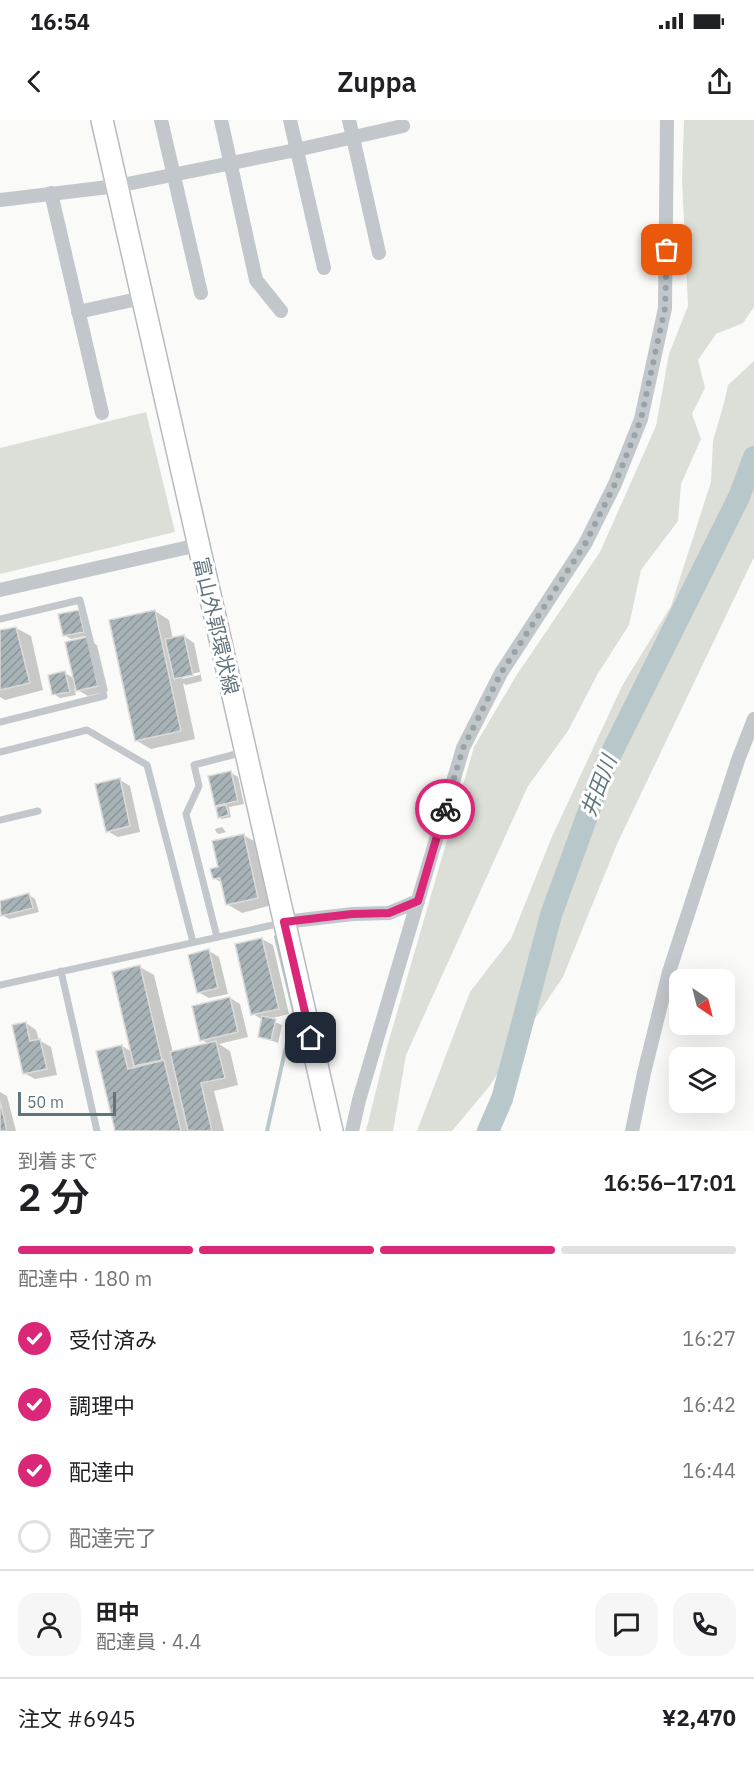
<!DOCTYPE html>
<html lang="ja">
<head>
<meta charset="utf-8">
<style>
  body { margin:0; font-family:"IBM Plex Sans","Noto Sans JP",sans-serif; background:#f6f6f6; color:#202124; height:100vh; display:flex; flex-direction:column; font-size:22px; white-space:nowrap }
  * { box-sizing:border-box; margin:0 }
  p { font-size:20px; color:#757577 }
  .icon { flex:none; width:33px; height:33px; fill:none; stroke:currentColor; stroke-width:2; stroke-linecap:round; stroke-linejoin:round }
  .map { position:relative; height:1011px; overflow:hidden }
  .side { display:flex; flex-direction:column; background:#fff; flex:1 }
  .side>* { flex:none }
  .needle { width:39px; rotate:145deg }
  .tools { position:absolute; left:669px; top:849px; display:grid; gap:12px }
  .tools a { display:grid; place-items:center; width:66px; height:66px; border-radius:12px; background:#fff; box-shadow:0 6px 24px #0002; font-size:30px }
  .scale { position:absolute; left:18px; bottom:15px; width:98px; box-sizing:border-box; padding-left:6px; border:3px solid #61747c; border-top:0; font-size:16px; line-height:21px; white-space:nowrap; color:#61747c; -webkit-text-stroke:4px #fff; paint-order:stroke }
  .pin { position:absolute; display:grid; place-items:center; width:51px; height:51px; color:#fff; margin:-26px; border-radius:12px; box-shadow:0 3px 9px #0006 }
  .courier { position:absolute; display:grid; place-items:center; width:60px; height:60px; margin:-30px; border:4px solid #db2777; border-radius:50%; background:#fff; color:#222; box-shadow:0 2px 8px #0007 }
  .head em { font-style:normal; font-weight:600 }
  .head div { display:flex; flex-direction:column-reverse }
  .head { display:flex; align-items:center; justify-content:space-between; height:102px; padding:0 18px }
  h1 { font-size:39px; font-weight:600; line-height:45px }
  .bar { display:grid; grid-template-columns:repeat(4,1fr); gap:9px 6px; align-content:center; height:72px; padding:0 18px }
  .bar i { height:8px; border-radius:4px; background:#e0e0e0 }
  .bar .active { background:#db2777 }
  .bar p { grid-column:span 4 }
  .line { display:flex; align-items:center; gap:15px; padding:0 18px; border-top:2px solid #e0e0e0 }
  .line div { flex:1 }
  .round { display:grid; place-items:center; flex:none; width:63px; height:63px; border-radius:18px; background:#f6f6f6 }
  ol { padding:0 18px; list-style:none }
  li { display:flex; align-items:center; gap:18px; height:66px }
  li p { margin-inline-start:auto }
  li .icon { padding:6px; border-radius:50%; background:#db2777; color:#fff; stroke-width:4 }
  li:last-child { color:#757577 }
  li i { width:33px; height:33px; border:3px solid #e0e0e0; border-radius:50% }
  .status { display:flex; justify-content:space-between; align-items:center; height:42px; padding:0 30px; background:#fff; direction:ltr }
  .status svg { height:16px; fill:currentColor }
  header { display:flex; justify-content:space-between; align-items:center; height:78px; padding:0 18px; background:#fff; font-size:27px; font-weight:600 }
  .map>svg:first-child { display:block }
</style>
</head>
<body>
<div class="status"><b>16:54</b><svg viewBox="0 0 49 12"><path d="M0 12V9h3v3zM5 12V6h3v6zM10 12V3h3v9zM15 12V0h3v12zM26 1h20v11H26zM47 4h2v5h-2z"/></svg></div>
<header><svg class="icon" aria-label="back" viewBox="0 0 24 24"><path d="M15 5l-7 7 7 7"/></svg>Zuppa<svg class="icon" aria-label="share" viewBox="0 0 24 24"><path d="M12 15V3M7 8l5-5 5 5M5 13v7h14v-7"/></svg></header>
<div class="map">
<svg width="754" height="1011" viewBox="0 0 754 1011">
  <defs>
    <pattern id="building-hatch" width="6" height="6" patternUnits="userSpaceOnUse" patternTransform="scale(1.5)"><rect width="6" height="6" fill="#a8b3b7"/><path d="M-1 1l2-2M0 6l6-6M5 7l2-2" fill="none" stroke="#8c969a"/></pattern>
  </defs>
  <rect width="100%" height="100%" fill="#fafaf8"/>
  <g fill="#dbdfd7">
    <polygon points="684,0 754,0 754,187 743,203 716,214 698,240 705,268 692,294 701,319 681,364 678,401 641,450 629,505 597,555 568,611 528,666 406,935 393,1011 366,1011 385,934 474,627 516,556 600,432 656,306 669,234 688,186 682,60"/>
    <polygon points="754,241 754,437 617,724 563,857 488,968 452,1011 417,1011 470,872 511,819 551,719 622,566 671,486 711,362 713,321 724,283 728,265"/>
    <polygon points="146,292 175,412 0,454 0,328"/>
  </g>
  <g fill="#0003" fill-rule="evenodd">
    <polygon points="79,491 86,495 90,515 71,519 64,515"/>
    <path d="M155 491 169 500 173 519 184 516 194 523 202 561 186 565 183 563 195 619 151 629 137 621ZM200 552V555L182 559V556Z"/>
    <polygon points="16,508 31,516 43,570 5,580 0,577 0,512"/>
    <polygon points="86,519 97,525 108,571 88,576 74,568 76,575 60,578 54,574 65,553 75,559"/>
    <polygon points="231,653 238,657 244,684 229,687 231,697 222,699 219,697 221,688 216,685"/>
    <polygon points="120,660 130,666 140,712 118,717 107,711"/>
    <polygon points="222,707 226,712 219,714 216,712 215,709"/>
    <polygon points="243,715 258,723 272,785 242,793 227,784 222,763 214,758"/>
    <polygon points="29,775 35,779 39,792 9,799 2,795 0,782"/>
    <polygon points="262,819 273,825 289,894 268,899 282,905 278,923 259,916 263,900 253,894"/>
    <polygon points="209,831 219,837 228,874 209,878 198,872"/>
    <polygon points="140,847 154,855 173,933 209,924 202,920 230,878 240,884 248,917 219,924 230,931 238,965 214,971 224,1011 116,1011 122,926 132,932"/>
    <polygon points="26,903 36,910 39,920 51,927 57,955 35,959 24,953"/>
    <polygon points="0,972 7,976 16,1011 0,1011"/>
  </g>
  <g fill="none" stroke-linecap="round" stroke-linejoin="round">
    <polyline stroke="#b8c7c9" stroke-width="4" points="267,1011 294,891 276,817"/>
    <polyline stroke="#b8c7c9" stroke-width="22" points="488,1011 502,979 551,795 606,644 739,377 754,337"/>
  </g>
  <g fill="url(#building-hatch)" stroke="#dcdbda" stroke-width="1.5">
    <polygon points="79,490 84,512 63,516 58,494"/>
    <polygon points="155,490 181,611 135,621 109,500"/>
    <polygon points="16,507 30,563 0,570 0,510"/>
    <polygon points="184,515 193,555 174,559 165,519"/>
    <polygon points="87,517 98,566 76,571 65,522"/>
    <polygon points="65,551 70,572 52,575 48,555"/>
    <polygon points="231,651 238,681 215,686 208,656"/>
    <polygon points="120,658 130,706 106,712 95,664"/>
    <polygon points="226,685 229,695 218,698 216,687"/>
    <polygon points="244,714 258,778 226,785 220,758 213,759 210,749 218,747 212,721"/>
    <polygon points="29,773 33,788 1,796 0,781"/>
    <polygon points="262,818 279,889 251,895 235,824"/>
    <polygon points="209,829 218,868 197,873 188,835"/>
    <polygon points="140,845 162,940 134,946 112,852"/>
    <polygon points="230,877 238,912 200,921 192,886"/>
    <polygon points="262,896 276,899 271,920 258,917"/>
    <polygon points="26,902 30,921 40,919 47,949 23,954 12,905"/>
    <polygon points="216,921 225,958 201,963 212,1011 188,1011 170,932"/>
    <polygon points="122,925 128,949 164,940 181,1011 115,1011 96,931"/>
    <polygon points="0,981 7,1011 0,1011"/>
  </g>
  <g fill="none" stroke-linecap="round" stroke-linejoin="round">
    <g stroke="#b5bbbe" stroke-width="24">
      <polyline id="primary" points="102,0 332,1011"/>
    </g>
    <g stroke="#c1c7ca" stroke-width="7">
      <polyline points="0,499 80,480 104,576 0,602"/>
      <polyline points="0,632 87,610 147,645 193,822"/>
      <polyline points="0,700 38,691"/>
      <polyline points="217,817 186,694 199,666 194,645 244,632"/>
      <polyline points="61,851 97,1011"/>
      <polyline points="0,865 282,803"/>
    </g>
    <g stroke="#c1c7ca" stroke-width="14">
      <polyline points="161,0 201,173"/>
      <polyline points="221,0 256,160 281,191"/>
      <polyline points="290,0 324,148"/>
      <polyline points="349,0 379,133"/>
      <polyline points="51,73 102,293"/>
      <polyline points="0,80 117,66 296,30 403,6"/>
      <polyline points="78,192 142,178"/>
      <polyline points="0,470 198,425"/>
      <polyline points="284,802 353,794 389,793 418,781"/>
      <polyline points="352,1011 359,980 463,628 501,553 585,424 615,364 641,299 665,188 667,0"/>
      <polyline points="632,1011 644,953 669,852 738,640 754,599"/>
    </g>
    <use href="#primary" stroke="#fff" stroke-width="21"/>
  </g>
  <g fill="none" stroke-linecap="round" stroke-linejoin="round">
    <polyline stroke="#97a3a7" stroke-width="6" stroke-dasharray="0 10.8" points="445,689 463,628 501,553 585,424 615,364 641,299 665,188 667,130"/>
    <polyline stroke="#db2777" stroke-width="8" points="311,918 284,802 352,794 389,793 418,781 445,689"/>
  </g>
  <g text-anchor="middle" stroke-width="6" stroke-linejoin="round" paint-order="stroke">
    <g font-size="20" fill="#61747c" stroke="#fff">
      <text transform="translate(216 506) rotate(77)" y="7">富山外郭環状線</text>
    </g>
    <g font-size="21" font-style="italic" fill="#60787c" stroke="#fff">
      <text transform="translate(599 666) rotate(-69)" y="7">井田川</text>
    </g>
  </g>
</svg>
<div class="tools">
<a><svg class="needle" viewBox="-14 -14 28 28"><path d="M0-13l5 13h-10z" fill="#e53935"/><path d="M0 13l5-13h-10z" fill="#757577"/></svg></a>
<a><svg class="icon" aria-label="layers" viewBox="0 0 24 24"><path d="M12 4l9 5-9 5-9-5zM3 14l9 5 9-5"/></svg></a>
</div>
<div class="scale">50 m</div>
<div class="pin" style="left:667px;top:130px;background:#ea580c"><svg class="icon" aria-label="bag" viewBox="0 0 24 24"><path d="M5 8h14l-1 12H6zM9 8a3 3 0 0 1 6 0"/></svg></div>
<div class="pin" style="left:311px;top:918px;background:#1f2937"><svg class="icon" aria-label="home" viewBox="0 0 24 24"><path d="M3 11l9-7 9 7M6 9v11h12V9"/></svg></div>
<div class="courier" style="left:445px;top:689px"><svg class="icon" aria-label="bike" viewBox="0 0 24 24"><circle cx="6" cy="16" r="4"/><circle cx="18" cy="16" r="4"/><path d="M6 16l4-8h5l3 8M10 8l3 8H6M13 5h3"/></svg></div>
</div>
<section class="side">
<div class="head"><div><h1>2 分</h1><p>到着まで</p></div><em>16:56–17:01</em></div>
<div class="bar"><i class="active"></i><i class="active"></i><i class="active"></i><i></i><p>配達中 · 180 m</p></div>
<ol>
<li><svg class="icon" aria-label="check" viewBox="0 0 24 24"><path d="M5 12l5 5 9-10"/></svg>受付済み<p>16:27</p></li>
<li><svg class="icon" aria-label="check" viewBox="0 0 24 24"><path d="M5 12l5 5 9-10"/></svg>調理中<p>16:42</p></li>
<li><svg class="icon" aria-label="check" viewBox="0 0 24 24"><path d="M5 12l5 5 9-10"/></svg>配達中<p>16:44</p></li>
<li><i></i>配達完了</li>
</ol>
<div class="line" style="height:108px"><a class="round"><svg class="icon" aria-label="person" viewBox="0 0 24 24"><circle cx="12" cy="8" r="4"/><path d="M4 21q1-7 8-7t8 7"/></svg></a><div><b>田中</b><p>配達員 · 4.4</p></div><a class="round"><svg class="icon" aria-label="chat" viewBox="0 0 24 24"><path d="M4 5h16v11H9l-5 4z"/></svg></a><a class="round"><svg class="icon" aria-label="phone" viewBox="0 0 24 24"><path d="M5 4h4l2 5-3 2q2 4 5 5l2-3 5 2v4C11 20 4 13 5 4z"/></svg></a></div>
<div class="line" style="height:78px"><div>注文 #6945</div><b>¥2,470</b></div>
</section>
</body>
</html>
